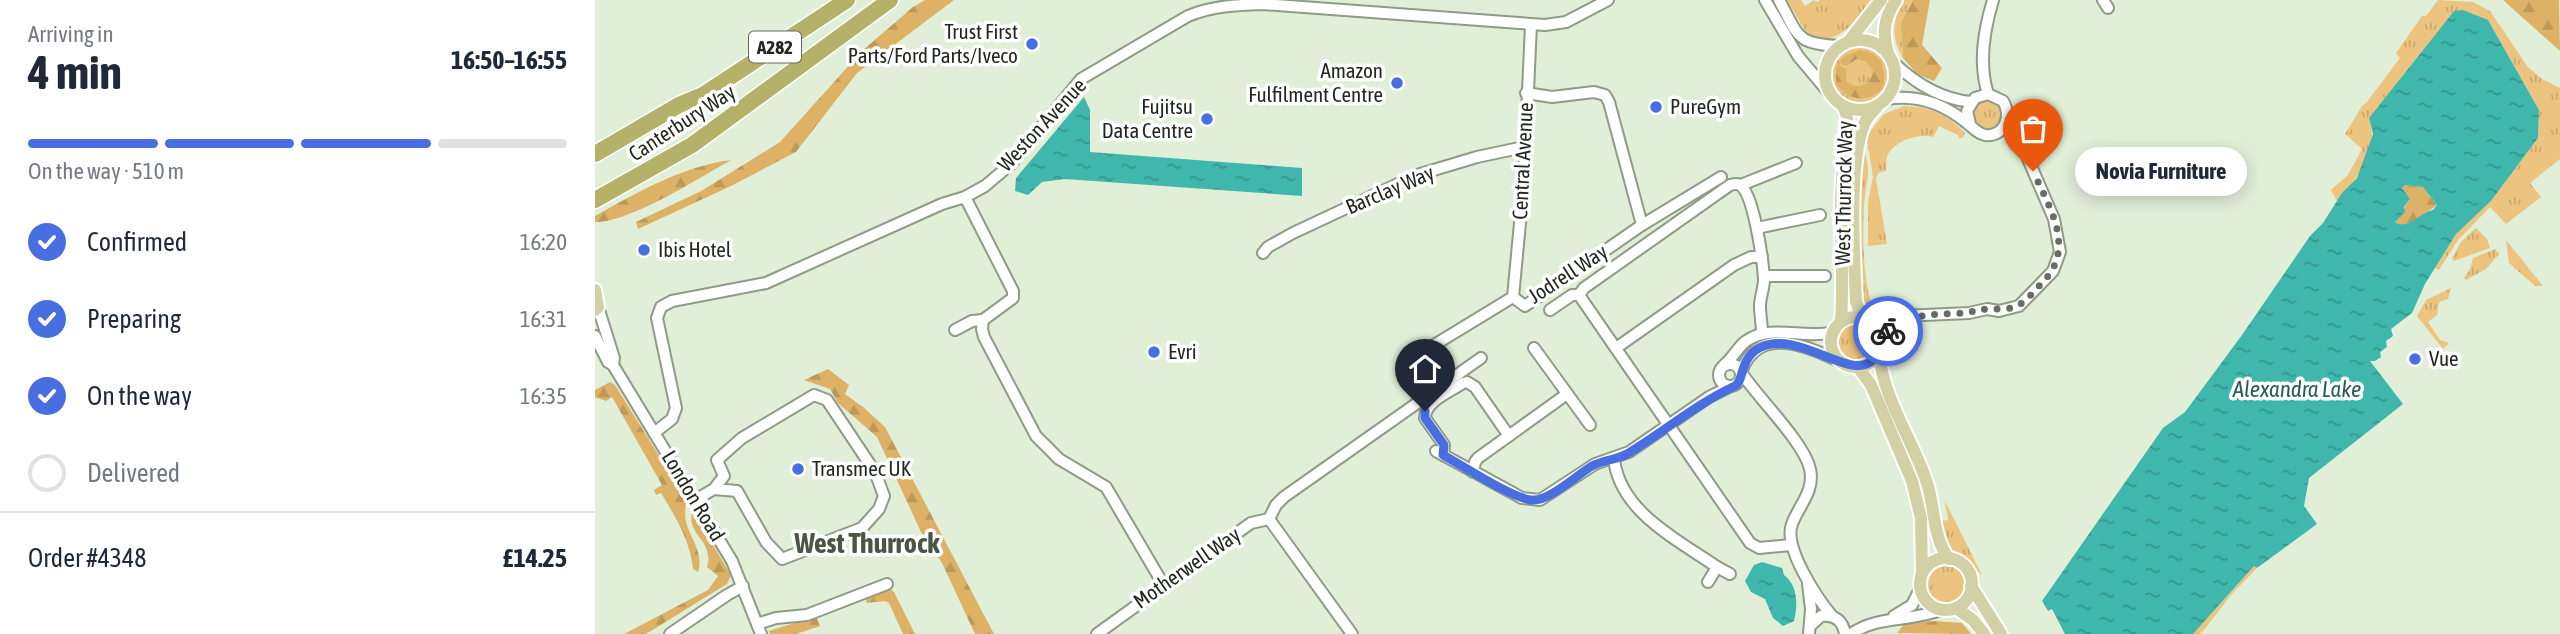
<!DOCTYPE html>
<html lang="en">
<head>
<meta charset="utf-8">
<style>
  body { margin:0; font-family:"Asap Condensed",sans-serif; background:#f6f6f7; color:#1f2937; height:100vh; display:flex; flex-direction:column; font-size:26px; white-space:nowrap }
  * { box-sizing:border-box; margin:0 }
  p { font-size:23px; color:#747a83 }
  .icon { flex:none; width:38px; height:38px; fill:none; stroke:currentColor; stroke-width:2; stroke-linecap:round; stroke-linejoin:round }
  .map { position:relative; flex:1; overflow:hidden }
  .side { display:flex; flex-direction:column; background:#fff; width:595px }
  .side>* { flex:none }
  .pin { position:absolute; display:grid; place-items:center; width:60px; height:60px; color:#fff; margin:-72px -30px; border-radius:50% 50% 50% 0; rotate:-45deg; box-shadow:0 0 7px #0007 }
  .pin .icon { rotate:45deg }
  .courier { position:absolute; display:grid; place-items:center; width:70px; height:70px; margin:-35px; border:5px solid #486ee1; border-radius:50%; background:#fff; color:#222; box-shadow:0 2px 9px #0007 }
  .bubble { position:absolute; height:49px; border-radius:24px; background:#fff; box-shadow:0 4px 18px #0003; font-size:23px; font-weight:700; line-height:49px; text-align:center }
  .summary em { font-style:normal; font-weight:700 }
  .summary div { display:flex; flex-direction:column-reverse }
  .summary { display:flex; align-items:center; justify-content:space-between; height:119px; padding:0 28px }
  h1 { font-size:46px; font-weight:700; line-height:52px }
  .bar { display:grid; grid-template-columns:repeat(4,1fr); gap:10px 7px; align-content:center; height:84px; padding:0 28px }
  .bar i { height:9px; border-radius:5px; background:#e0e1e3 }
  .bar .current { background:#486ee1 }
  .bar p { grid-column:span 4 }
  .line { display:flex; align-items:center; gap:18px; padding:0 28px; border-top:2px solid #e0e1e3 }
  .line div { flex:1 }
  ol { padding:0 28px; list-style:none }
  li { display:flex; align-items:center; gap:21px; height:77px }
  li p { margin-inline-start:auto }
  li .icon { padding:7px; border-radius:50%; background:#486ee1; color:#fff; stroke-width:4 }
  li:last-child { color:#747a83 }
  li i { width:38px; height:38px; border:4px solid #e0e1e3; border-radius:50% }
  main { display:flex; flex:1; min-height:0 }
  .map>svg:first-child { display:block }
</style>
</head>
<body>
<main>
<section class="side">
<div class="summary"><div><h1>4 min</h1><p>Arriving in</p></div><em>16:50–16:55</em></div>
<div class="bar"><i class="current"></i><i class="current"></i><i class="current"></i><i></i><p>On the way · 510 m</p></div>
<ol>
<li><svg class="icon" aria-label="check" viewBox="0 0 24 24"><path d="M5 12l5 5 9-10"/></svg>Confirmed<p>16:20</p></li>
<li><svg class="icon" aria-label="check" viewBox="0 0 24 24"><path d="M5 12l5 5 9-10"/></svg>Preparing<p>16:31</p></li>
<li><svg class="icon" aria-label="check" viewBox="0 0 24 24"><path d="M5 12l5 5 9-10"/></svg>On the way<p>16:35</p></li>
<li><i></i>Delivered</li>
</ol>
<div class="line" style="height:91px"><div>Order #4348</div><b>£14.25</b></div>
</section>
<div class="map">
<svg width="1965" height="634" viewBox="0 0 1965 634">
  <defs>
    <pattern id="grass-tufts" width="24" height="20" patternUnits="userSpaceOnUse" patternTransform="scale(1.75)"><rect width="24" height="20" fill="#ecc47f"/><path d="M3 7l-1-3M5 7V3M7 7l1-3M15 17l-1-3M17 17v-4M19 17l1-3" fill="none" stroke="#caa86d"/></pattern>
    <pattern id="forest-firs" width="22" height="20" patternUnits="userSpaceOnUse" patternTransform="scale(1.75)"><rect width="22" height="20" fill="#ddb267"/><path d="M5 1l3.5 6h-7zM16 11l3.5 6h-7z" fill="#bd9959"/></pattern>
    <pattern id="water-ripples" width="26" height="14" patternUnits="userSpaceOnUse" patternTransform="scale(1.75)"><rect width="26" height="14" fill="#3fb7ad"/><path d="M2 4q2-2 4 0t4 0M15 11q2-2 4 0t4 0" fill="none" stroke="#34958c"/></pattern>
  </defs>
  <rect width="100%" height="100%" fill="#e1efd8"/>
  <g fill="url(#grass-tufts)">
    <path d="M1192 0H1206L1210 6 1219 0 1222 2 1225 0H1277C1262 20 1240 51 1212 34Z"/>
    <path d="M1309 0H1318C1307 16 1306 39 1308 58 1296 38 1297 20 1309 0Z"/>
    <path d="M1843 0 1878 2 1895 11 1933 67 1947 79 1965 88V159L1935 183 1946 197 1911 224 1895 207 1863 240 1844 270 1840 268 1861 234 1896 201 1943 138 1944 110 1893 20 1859 11 1774 118C1784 153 1764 176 1742 201L1736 190 1753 175 1767 149 1750 134 1767 106 1772 102 1805 58 1801 53 1827 16H1831Z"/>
    <circle cx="1265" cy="76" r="29"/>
    <circle cx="1392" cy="115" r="14"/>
    <path d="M1309 106C1333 106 1354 115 1370 133L1368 138H1364L1363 135 1344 126 1338 137C1324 133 1301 140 1293 154 1291 159 1291 165 1291 171L1283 173 1281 179 1292 244 1273 246V202L1278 177 1272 140 1276 130 1289 114Z"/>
    <path d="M1267 153H1270C1276 174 1272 177 1270 196 1267 221 1266 299 1284 316L1270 309 1267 303 1263 221Z"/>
    <polygon points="1881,228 1892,239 1895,248 1859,261 1857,258 1866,242"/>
    <polygon points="1911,240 1948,286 1940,286 1914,263"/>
    <polygon points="1900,249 1904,254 1891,269 1871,280 1869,278 1875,269 1878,258"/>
    <polygon points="1856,288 1853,299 1844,302 1842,315 1833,322 1845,340 1854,343 1848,349 1822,316 1831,300"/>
    <circle cx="1262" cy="342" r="18"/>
    <path d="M1350 501 1387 575C1381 571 1377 563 1370 559 1351 546 1349 546 1348 521L1353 520Z"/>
    <circle cx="1352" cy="585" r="19"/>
    <polygon points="1659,566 1662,568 1636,595 1609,630 1605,634 1598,634"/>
  </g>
  <g fill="url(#forest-firs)">
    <polygon points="330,0 359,0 262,73 201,152 136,186 43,229 41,222 106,191 185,142 267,51 318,7"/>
    <polygon points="1318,0 1335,0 1327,45 1347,68 1339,81 1322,74 1308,58 1306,23"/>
    <polygon points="1908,0 1964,0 1965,51"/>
    <path d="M1265 50C1286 51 1293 71 1287 89 1270 104 1256 100 1241 85V67L1244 65 1251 69V81C1263 91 1277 85 1278 70L1270 61 1262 59 1251 66 1245 61 1250 56Z"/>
    <path d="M136 160C104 178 34 223 0 222V216C41 193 88 166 136 160Z"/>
    <path d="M1810 185 1828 187 1842 205C1839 208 1816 223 1811 225 1805 227 1805 225 1800 222L1815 199 1807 188Z"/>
    <polygon points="233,369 254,385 250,394 268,407 290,427 399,634 380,634 347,563 326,532 282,437 243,403 235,389 209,380"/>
    <path d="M15 382 20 385 91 499C91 507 89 514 91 522 96 540 109 553 103 572L98 569C95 540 81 518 66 493L61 495 59 490 67 485 17 397 11 401 0 397V390Z"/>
    <path d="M97 510 136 575 132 584 51 634H29L113 590 123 576 112 567C113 563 114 559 113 555 111 537 92 533 97 510Z"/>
    <polygon points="293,587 299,592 320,634 308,634 294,603 290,601 272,603 269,595"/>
    <polygon points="221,616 225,626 201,634 175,634 174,631"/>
    <polygon points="1340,621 1367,623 1376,634 1302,633 1310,623"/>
  </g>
  <g fill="url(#water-ripples)" fill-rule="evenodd">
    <path d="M1868 10 1893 20 1944 110 1943 138 1896 201 1861 234 1830 284 1817 313 1796 329 1798 336 1791 341 1792 347 1785 352 1786 357 1780 361H1775L1808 404 1714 478 1709 506 1722 524 1662 568 1659 566 1598 634H1470L1457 609 1453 611 1447 601 1568 428 1590 412 1647 335 1715 236 1728 223 1747 193 1762 178 1778 134 1774 118 1859 11ZM1810 185 1828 187 1842 205 1838 210C1824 213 1812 231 1800 222L1810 212 1809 207 1815 199 1807 188Z"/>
    <polygon points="489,97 495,110 495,152 707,168 707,196 470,179 447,182 433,195 420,191 421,178"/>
    <path d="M1167 562 1187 568 1189 575C1203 585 1203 606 1199 621L1188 626 1178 618 1170 599 1156 592 1150 581 1159 565Z"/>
  </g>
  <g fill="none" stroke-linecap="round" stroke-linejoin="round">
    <g stroke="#8f9b87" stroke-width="14">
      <g id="minor">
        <polyline points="1170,0 1203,56 1235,94"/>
        <path d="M1184 0C1204 36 1200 44 1244 46"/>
        <polyline points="1508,0 1513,8"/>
        <path d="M1299 63C1320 83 1347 99 1376 102"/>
        <polyline points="931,93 957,97 999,92 1010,95 1014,102 1047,225"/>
        <path d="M1393 94C1383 63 1389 30 1398 0"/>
        <path d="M1292 99C1322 94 1348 103 1372 123 1378 127 1381 133 1390 135 1410 137 1417 116 1408 101L1393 94 1380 98 1372 111 1375 124"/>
        <polyline points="1146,185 1201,163"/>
        <polyline points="370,197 418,291 418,298 388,320 387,329 389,337 441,436 464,459 511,487 568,584"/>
        <polyline points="1162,228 1225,215"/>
        <polyline points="668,253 673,247 698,233 822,175 882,157 929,147"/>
        <polyline points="1169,276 1230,276"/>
        <polyline points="984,295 1155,543 1164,548 1196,545"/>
        <polyline points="918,297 929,181 936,24"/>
        <polyline points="3,307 19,358 18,365"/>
        <path d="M955 310 977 295H984L989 288 1135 185C1139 184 1142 183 1145 185 1159 194 1168 262 1169 279 1169 289 1165 297 1165 306 1165 315 1167 324 1167 333"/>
        <polyline points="1275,320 1307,316 1374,313 1392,309 1404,311 1424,306 1458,271 1465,252 1459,219 1427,145 1419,129 1411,123"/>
        <polyline points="360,330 377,321 388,320"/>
        <polyline points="0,336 13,362 18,365 137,561 166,634"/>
        <polyline points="1286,340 1294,329 1315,319"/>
        <polyline points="939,348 995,425"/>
        <polyline points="1021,348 1139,265 1156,257 1167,257"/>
        <polyline points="826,353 918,297 930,306 1047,225 1126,177"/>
        <circle cx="1135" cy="375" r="11"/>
        <path d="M1129 365C1138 358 1142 348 1151 341 1177 323 1209 340 1238 332"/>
        <path d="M59 433 77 419 81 408 62 318 66 307 77 301 171 283 347 204 370 197 390 186 416 164 486 79 593 16C617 6 641 5 667 4L950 25 971 22 1013 0"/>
        <polyline points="841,451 927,498 945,500 1000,464 1034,452 1114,397 1134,387"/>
        <path d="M848 455 849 445 830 418C830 401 855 392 868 383L872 382 880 387 914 436"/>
        <path d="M1019 459C1025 512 1083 540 1122 567L1113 582"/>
        <polyline points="878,472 880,462 883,458 972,394"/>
        <polyline points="100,500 119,489 129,476 122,460 147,438 219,395 232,400 280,472 289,496 284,509 267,528 187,559 171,542 142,491 119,489"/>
        <polyline points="674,519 681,505 689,497 886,358"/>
        <polyline points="1122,567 1135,574"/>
        <polyline points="1213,584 1216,609 1214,634"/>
        <path d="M1237 616C1222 598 1188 547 1197 524 1204 505 1220 491 1215 469 1209 442 1162 397 1146 372 1164 323 1214 347 1248 363"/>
        <polyline points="1299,616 1317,605 1325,589"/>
        <polyline points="162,624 181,618 212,615 292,584"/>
        <path d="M1216 625 1226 616C1240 614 1248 621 1250 634"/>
        <polyline points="75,634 132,595 148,586"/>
        <polyline points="502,634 656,523 674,519 757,634"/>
        <path d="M1256 634C1282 615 1317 622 1345 610"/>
      </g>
    </g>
    <g stroke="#fff" stroke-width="16">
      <g id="major">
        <circle cx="1265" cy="75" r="35"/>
        <polyline points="1254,41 1286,0"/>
        <path d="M1293 53C1287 33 1289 18 1301 0"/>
        <polyline points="0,290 3,307 0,310"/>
        <circle cx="1261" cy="342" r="25"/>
        <path d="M1272 319 1264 311 1261 301C1259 255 1253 165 1269 124 1272 117 1277 112 1282 107"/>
        <path d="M1246 321C1250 267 1242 213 1249 159 1251 141 1257 123 1248 106"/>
        <path d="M1284 353C1288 400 1319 441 1333 486 1340 511 1338 538 1354 559"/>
        <polyline points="1263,367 1276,385 1317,481 1326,518 1327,573"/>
        <circle cx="1351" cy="584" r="26"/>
        <polyline points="1376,586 1406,634"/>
        <polyline points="1361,608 1378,620 1389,634"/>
      </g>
    </g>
    <g stroke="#fff" stroke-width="19">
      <g id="highway">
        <polyline points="0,154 84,105 108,95 252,0"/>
        <polyline points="0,200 97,145 295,0"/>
      </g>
    </g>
    <use href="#minor" stroke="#fff" stroke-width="10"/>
    <use href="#major" stroke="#d2d1a5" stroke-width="12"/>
    <use href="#highway" stroke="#b4b269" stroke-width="16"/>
  </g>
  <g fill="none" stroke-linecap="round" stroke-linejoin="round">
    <path stroke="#656e60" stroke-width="7" stroke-dasharray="0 12.6" d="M1293 331C1312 312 1344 315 1369 313 1377 312 1383 310 1391 309 1401 308 1411 311 1422 306 1431 302 1439 291 1446 284 1482 249 1455 209 1438 171"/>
    <path stroke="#486ee1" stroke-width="9" d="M830 411V418L849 445 848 455C867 465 919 500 938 500 954 501 982 475 997 466 1008 460 1021 460 1032 454 1069 432 1101 404 1140 386 1149 381 1145 358 1164 348 1205 328 1256 384 1279 359 1287 351 1286 340 1293 331"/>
  </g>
  <g fill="#486ee1" stroke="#fff" stroke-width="2.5">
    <circle cx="437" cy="44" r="7"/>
    <circle cx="802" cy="83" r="7"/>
    <circle cx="1061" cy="107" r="7"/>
    <circle cx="612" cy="119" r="7"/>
    <circle cx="49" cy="250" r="7"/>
    <circle cx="559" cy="352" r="7"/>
    <circle cx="1820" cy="359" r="7"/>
    <circle cx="203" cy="469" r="7"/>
  </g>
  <g text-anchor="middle" stroke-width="7" stroke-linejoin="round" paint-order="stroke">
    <rect fill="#fff" stroke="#646862" stroke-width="2" x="154" y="31.5" width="52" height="31" rx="5"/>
    <g font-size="19" font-weight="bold" fill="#22281f">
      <text x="180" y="54">A282</text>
    </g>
    <g font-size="21" fill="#22281f" stroke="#fff" text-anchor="start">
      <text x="423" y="39" text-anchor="end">Trust First<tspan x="423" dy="24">Parts/Ford Parts/Iveco</tspan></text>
      <text x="788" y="78" text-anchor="end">Amazon<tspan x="788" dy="24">Fulfilment Centre</tspan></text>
      <text x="598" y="114" text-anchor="end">Fujitsu<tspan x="598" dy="24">Data Centre</tspan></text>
      <text x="1075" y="114">PureGym</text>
      <text x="63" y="257">Ibis Hotel</text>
      <text x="573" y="359">Evri</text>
      <text x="1834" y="366">Vue</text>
      <text x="217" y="476">Transmec UK</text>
    </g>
    <g font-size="21" fill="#22281f" stroke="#fff">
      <text transform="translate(87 123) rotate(-33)" y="7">Canterbury Way</text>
      <text transform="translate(447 125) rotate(-47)" y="7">Weston Avenue</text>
      <text transform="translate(928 161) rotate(-87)" y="7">Central Avenue</text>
      <text transform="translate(795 190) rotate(-23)" y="7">Barclay Way</text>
      <text transform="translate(1249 193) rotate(-89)" y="7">West Thurrock Way</text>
      <text transform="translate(973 274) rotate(-33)" y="7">Jodrell Way</text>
      <text transform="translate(98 496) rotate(59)" y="7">London Road</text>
      <text transform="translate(592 568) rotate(-35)" y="7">Motherwell Way</text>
    </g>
    <g font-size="23" font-style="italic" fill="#2a5c57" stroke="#fff">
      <text x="1702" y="397">Alexandra Lake</text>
    </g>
    <g font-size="28" font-weight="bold" fill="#4a5542" stroke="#fff">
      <text x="272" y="553">West Thurrock</text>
    </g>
  </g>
</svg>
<div class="pin" style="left:1438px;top:171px;background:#ea580c"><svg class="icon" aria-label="bag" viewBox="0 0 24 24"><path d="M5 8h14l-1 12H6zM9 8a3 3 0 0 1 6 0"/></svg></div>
<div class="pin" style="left:830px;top:411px;background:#1f2937"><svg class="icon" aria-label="home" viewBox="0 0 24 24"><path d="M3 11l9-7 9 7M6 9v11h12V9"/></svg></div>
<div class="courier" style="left:1293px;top:331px"><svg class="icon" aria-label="bike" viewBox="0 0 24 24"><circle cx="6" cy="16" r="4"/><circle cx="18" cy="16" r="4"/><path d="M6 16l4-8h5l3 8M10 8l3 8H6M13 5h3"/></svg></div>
<div class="bubble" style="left:1480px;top:147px;width:172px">Novia Furniture</div>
</div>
</main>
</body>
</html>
